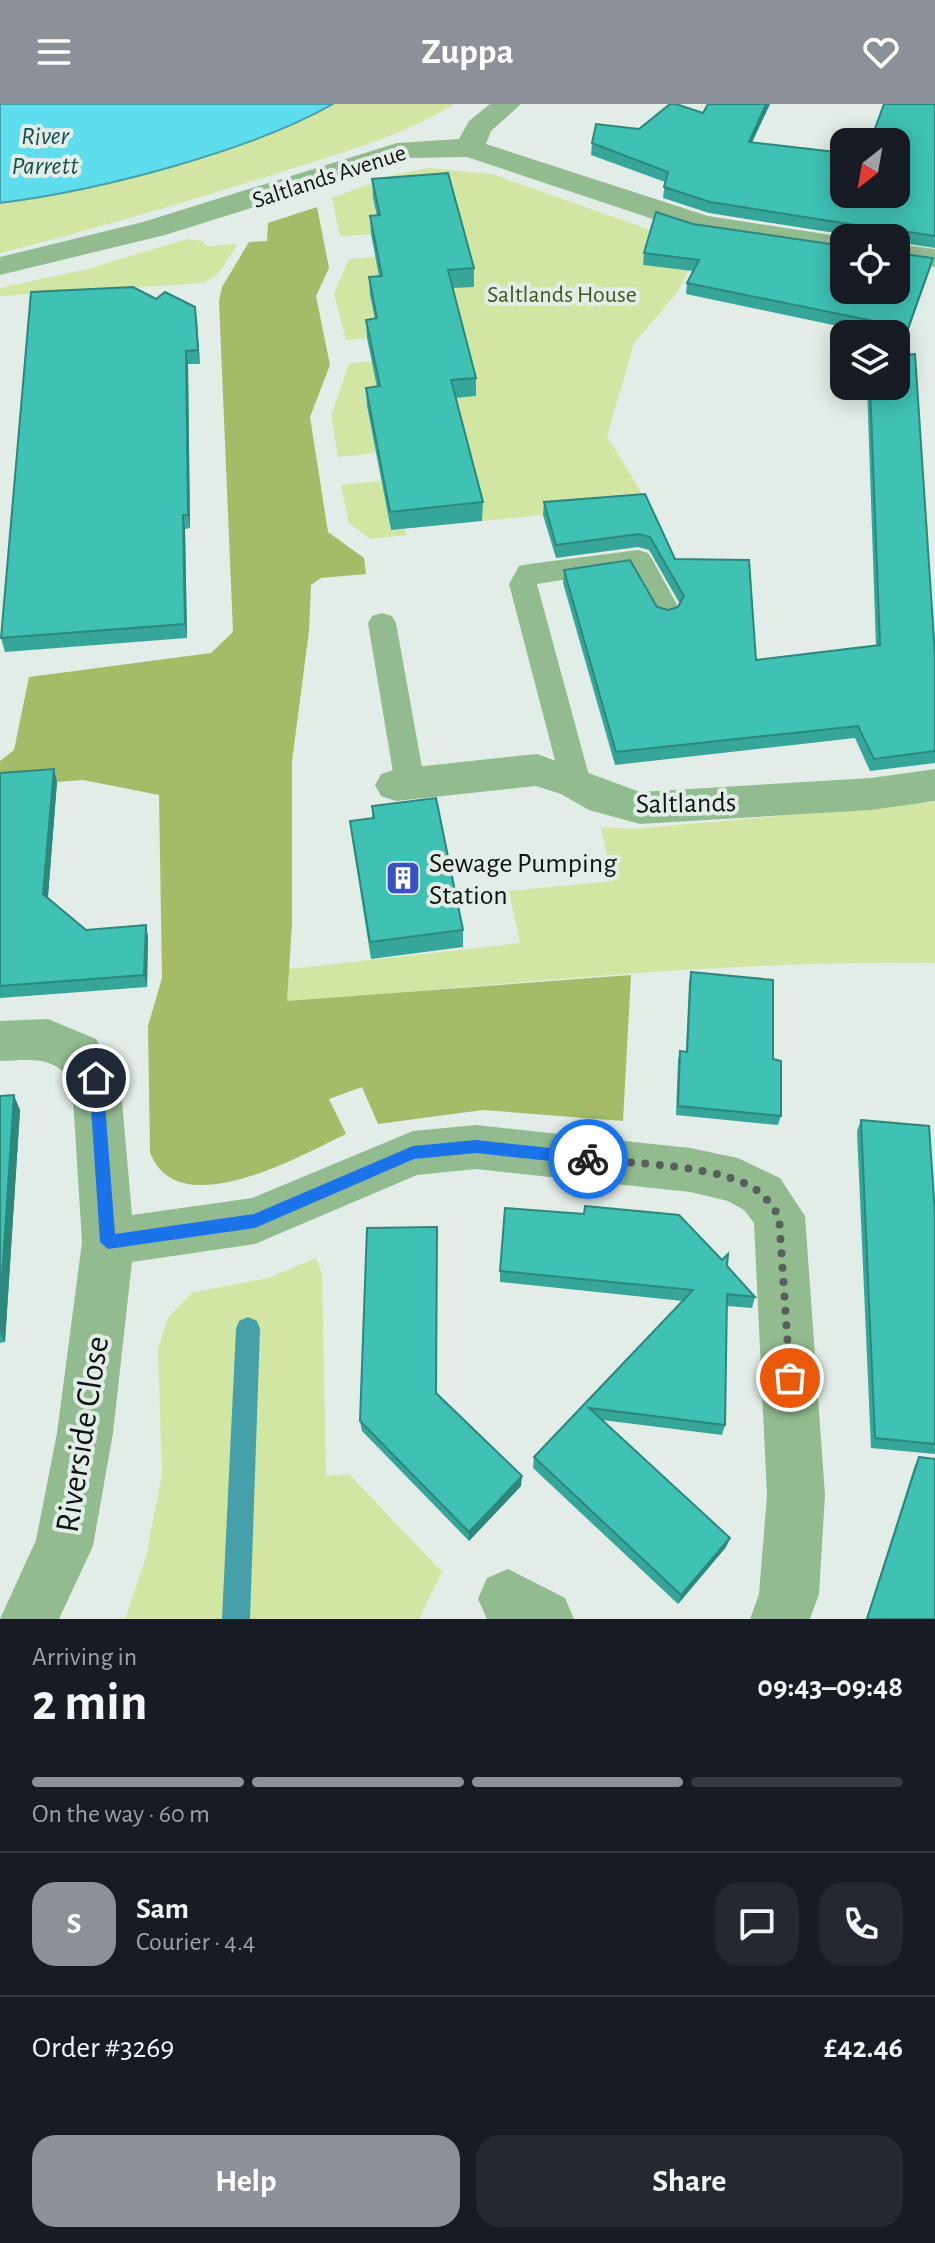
<!DOCTYPE html>
<html lang="en">
<head>
<meta charset="utf-8">
<style>
  body { margin:0; font-family:"Alegreya Sans",sans-serif; background:#242831; color:#f1f3f6; height:100vh; display:flex; flex-direction:column; font-size:30px; white-space:nowrap }
  * { box-sizing:border-box; margin:0 }
  p { font-size:26px; color:#9ea1a6 }
  .icon { flex:none; width:44px; height:44px; fill:none; stroke:currentColor; stroke-width:2; stroke-linecap:round; stroke-linejoin:round }
  .map { position:relative; height:1515px; overflow:hidden }
  .drawer { display:flex; flex-direction:column; background:#171b24; flex:1 }
  .drawer>* { flex:none }
  .needle { width:52px; rotate:211deg }
  .buttons { position:absolute; left:830px; top:24px; display:grid; gap:16px }
  .buttons a { display:grid; place-items:center; width:80px; height:80px; border-radius:16px; background:#171b24; box-shadow:0 4px 20px #0003; font-size:40px }
  .pin { position:absolute; display:grid; place-items:center; width:68px; height:68px; color:#fff; margin:-34px; border:4px solid #fff; border-radius:50%; box-shadow:0 2px 8px #0007 }
  .courier { position:absolute; display:grid; place-items:center; width:80px; height:80px; margin:-40px; border:6px solid #1a73e8; border-radius:50%; background:#fff; color:#222; box-shadow:0 2px 10px #0007 }
  .head em { font-style:normal; font-weight:600 }
  .head div { display:flex; flex-direction:column-reverse }
  .head { display:flex; align-items:center; justify-content:space-between; height:136px; padding:0 32px }
  h1 { font-size:52px; font-weight:600; line-height:60px }
  .bar { display:grid; grid-template-columns:repeat(4,1fr); gap:12px 8px; align-content:center; height:96px; padding:0 32px }
  .bar i { height:10px; border-radius:6px; background:#363941 }
  .bar .on { background:#8c9099 }
  .bar p { grid-column:span 4 }
  .line { display:flex; align-items:center; gap:20px; padding:0 32px; border-top:2px solid #363941 }
  .line div { flex:1 }
  .round { display:grid; place-items:center; flex:none; width:84px; height:84px; border-radius:24px; background:#242831 }
  .primary-button { display:flex; gap:16px; margin-top:auto; padding:16px 32px }
  .primary-button a { flex:1; height:92px; border-radius:24px; background:#8c9099; color:#fff; font-size:32px; font-weight:600; line-height:92px; text-align:center }
  .primary-button a+a { background:#242831; color:#f1f3f6 }
  header { display:flex; justify-content:space-between; align-items:center; height:104px; padding:0 32px; background:#8c9099; color:#fff; font-size:36px; font-weight:600 }
  .map>svg:first-child { display:block }
</style>
</head>
<body>
<header><svg class="icon" aria-label="menu" viewBox="0 0 24 24"><path d="M4 6h16M4 12h16M4 18h16"/></svg>Zuppa<svg class="icon" aria-label="heart" viewBox="0 0 24 24"><path d="M12 20l-8-8c-3-5 5-10 8-4 3-6 11-1 8 4z"/></svg></header>
<div class="map">
<svg width="935" height="1515" viewBox="0 0 935 1515">
  <rect width="100%" height="100%" fill="#e2ede7"/>
  <g fill="#d1e6a2">
    <path d="M333 0H454C400 34 333 51 272 71 181 99 92 126 0 149V99C96 87 250 48 333 0Z"/>
    <polygon points="427,64 492,70 676,135 690,164 676,190 634,239 607,332 649,401 482,417 451,294 476,292 448,184 474,182 373,94 380,130 340,132 332,94 390,72"/>
    <polygon points="187,135 202,137 208,142 236,140 236,143 218,170 203,179 0,192 0,184 91,164"/>
    <polygon points="386,152 378,233 346,236 334,190 349,155"/>
    <polygon points="382,257 391,300 367,303 376,349 338,353 331,312 349,259"/>
    <polygon points="381,377 391,426 405,425 407,431 370,435 349,419 341,381"/>
    <path d="M935 698V859C719 856 502 881 287 898L289 865 520 839 509 787 613 777 601 723 634 725Z"/>
    <polygon points="316,1154 322,1170 326,1372 349,1370 442,1468 419,1515 125,1515 146,1453 162,1370 158,1245 168,1214 191,1189 268,1174"/>
  </g>
  <path fill="#a4bc68" d="M317 103 329 164 316 192 330 261 310 313 328 428 364 454 366 470 321 474 311 481 309 527 292 657V820L287 897 631 871 623 1017 483 1006 378 1020 362 983 329 995 346 1030C300 1052 177 1122 150 1048L148 922 162 874 159 691 83 676 0 682V657L14 646 29 573 211 549 233 528 219 197 222 183 249 138 267 137 268 119Z"/>
  <path fill="#5eddec" stroke="#46a0aa" stroke-width="2" d="M0 0H333C249 48 96 87 0 99Z"/>
  <g fill="none" stroke-linecap="round" stroke-linejoin="round">
    <polygon fill="#46a0aa" fill-rule="evenodd" points="248,1213 257,1217 260,1225 250,1515 222,1515 236,1225 239,1217"/>
    <g fill="#92bc8f" fill-rule="evenodd">
      <polygon points="638,446 648,449 652,455 680,506 676,513 666,516 656,513 630,465 537,480 591,679 587,687 576,691 565,687 561,679 509,480 519,462 529,460"/>
      <polygon points="382,509 392,512 396,519 425,680 421,688 410,692 399,688 395,680 368,519 372,512"/>
    </g>
    <g fill="#92bc8f" fill-rule="evenodd">
      <polygon points="490,0 521,0 491,27 486,40 708,112 850,134 844,134 844,151 692,128 467,53 410,54 165,131 0,171 0,153 143,118 397,39 459,35 469,17"/>
      <polygon points="896,140 935,145 935,163 896,158"/>
      <polygon points="537,650 640,688 871,674 935,665 935,697 871,706 640,720 589,706 561,690 536,682 396,697 381,692 375,681 381,670 396,665"/>
      <path d="M48 915 96 935 120 974 132 1111 252 1094 413 1027 476 1021 690 1044 738 1054 780 1074 805 1112 825 1391 819 1490 810 1515H750L759 1490 767 1391 754 1119 744 1106 728 1097 690 1088 476 1065 417 1071 255 1140 132 1158 113 1329 93 1442 59 1515H0L36 1436 57 1329 82 1138 72 978C54 951 30 956 0 957V917Z"/>
      <polygon points="508,1465 565,1494 574,1515 487,1515 478,1495 487,1474"/>
    </g>
  </g>
  <g fill="#36a69a">
    <polygon points="770,0 752,38 844,90 935,0 935,144 896,138 896,149 933,154 930,165 905,236 896,234 896,230 876,230 686,190 687,179 693,167 643,161 644,149 656,108 844,186 848,131 709,109 663,94 665,78 591,51 592,39 639,25 703,9"/>
    <polygon points="372,75 474,164 474,183 453,184 476,274 476,292 456,294 483,398 482,417 391,426 367,302 366,284 377,283 367,234 366,216 375,215 370,191 369,173 379,172 371,130 370,112 377,112 373,94"/>
    <polygon points="195,203 200,260 188,260 190,424 185,425 187,534 5,548 1,534"/>
    <polygon points="867,282 896,282 935,551 935,659 870,667 855,634 615,661 563,479 564,466 657,503 668,506 678,503 680,500 649,446 638,443 556,454 543,411 544,398 645,390 675,455 756,556 876,541"/>
    <polygon points="0,669 57,678 48,794 86,826 146,821 148,833 147,883 0,894"/>
    <polygon points="372,702 463,826 463,843 371,855 352,735 350,717 372,714"/>
    <polygon points="691,868 773,955 781,1012 778,1021 676,1011 678,956 680,947 686,948 689,877"/>
    <polygon points="0,992 20,1006 5,1238 0,1239"/>
    <polygon points="861,1016 935,1110 935,1350 871,1344 857,1027"/>
    <polygon points="727,1162 755,1193 752,1204 727,1202 725,1321 722,1331 602,1316 730,1434 726,1443 678,1500 533,1364 534,1353 683,1197 500,1178 500,1167"/>
    <polygon points="436,1289 521,1382 469,1437 362,1327 360,1317"/>
    <polygon points="919,1353 935,1515 866,1515 915,1361"/>
  </g>
  <g fill="#2c877d">
    <polygon points="766,0 770,0 747,49 749,38"/>
    <polygon points="933,154 930,165 905,236 908,224"/>
    <polygon points="195,203 197,216 200,260 198,246"/>
    <polygon points="186,247 188,260 190,424 188,411"/>
    <polygon points="183,411 185,425 187,534 185,520"/>
    <polygon points="54,665 57,678 47,803 43,790"/>
    <polygon points="146,821 148,833 147,883 144,871"/>
    <polygon points="14,991 20,1006 5,1238 0,1228 0,1205"/>
    <polygon points="522,1372 521,1382 469,1437 469,1428"/>
    <polygon points="730,1434 726,1443 678,1500 681,1491"/>
  </g>
  <g fill="#3fc1b3" stroke="#2c877d" stroke-width="2">
    <polygon points="670,0 676,0 703,9 708,0 766,0 749,38 844,49 844,90 896,90 896,38 870,38 884,0 935,0 935,132 896,126 896,149 933,154 908,224 687,179 699,156 644,149 656,108 693,120 844,142 844,186 896,186 896,134 847,134 849,126 855,121 710,98 664,83 668,68 592,39 596,20 639,25"/>
    <polygon points="448,69 474,164 448,166 476,274 451,276 483,398 390,408 366,284 380,282 366,216 377,214 369,173 382,172 370,112 380,111 372,75"/>
    <polygon points="133,183 156,195 165,188 195,203 198,246 186,247 188,411 183,411 185,520 1,534 31,188"/>
    <polygon points="915,250 935,551 935,647 874,655 858,622 616,648 564,466 630,456 657,503 668,506 678,503 684,492 650,433 639,430 556,441 544,398 645,390 675,455 749,456 756,556 880,541 870,282 896,282 896,251"/>
    <polygon points="54,665 43,790 86,826 146,821 144,871 0,882 0,669"/>
    <polygon points="436,694 463,826 370,838 350,717 374,714 372,702"/>
    <polygon points="691,868 773,876 773,955 781,957 781,1012 678,1002 680,947 687,948"/>
    <polygon points="14,991 0,1205 0,992"/>
    <polygon points="861,1016 929,1022 935,1110 935,1340 875,1334"/>
    <polygon points="585,1102 679,1111 722,1156 728,1150 727,1162 755,1193 727,1190 725,1321 589,1304 730,1434 681,1491 534,1353 693,1186 500,1167 505,1104 584,1110"/>
    <polygon points="437,1123 436,1289 522,1372 469,1428 360,1317 367,1124"/>
    <polygon points="919,1353 935,1355 935,1515 867,1515"/>
  </g>
  <polygon fill="#1a73e8" points="96,968 103,974 115,1130 254,1110 413,1042 476,1036 588,1048 596,1055 588,1061 476,1049 414,1055 255,1124 108,1145 100,1138 89,974"/>
  <g fill="none" stroke-linecap="round" stroke-linejoin="round">
    <path stroke="#595f5c" stroke-width="8" stroke-dasharray="0 14.4" d="M588 1055C634 1060 731 1060 764 1092 769 1098 774 1105 779 1112L790 1274"/>
  </g>
  <defs>
    <g id="building-square" transform="scale(1.8)"><rect x="-9" y="-9" width="18" height="18" rx="4" fill="#3852c4" stroke="#e2ede7"/><path d="M-4-6H4V6H1V3H-1V6H-4ZM-2.5-4.3h1.7v1.8h-1.7ZM.8-4.3h1.7v1.8H.8ZM-2.5-1h1.7V.8h-1.7ZM.8-1h1.7V.8H.8Z" fill="#fff"/></g>
  </defs>
  <g fill-rule="evenodd">
    <use href="#building-square" x="403" y="774"/>
  </g>
  <g text-anchor="middle" stroke-width="8" stroke-linejoin="round" paint-order="stroke">
    <g font-size="24" fill="#0f1311" stroke="#e2ede7">
      <text transform="translate(329 72) rotate(-18)" y="8">Saltlands Avenue</text>
    </g>
    <g font-size="24" fill="#47561a" stroke="#e2ede7">
      <text x="562" y="198">Saltlands House</text>
    </g>
    <g font-size="26" font-style="italic" fill="#164e54" stroke="#e2ede7">
      <text x="45" y="40">River<tspan x="45" dy="30">Parrett</tspan></text>
    </g>
    <g font-size="28" fill="#0f1311" stroke="#e2ede7">
      <text transform="translate(686 698) rotate(-1)" y="10">Saltlands</text>
    </g>
    <g font-size="28" fill="#0f1311" stroke="#e2ede7" text-anchor="start">
      <text x="429" y="768">Sewage Pumping<tspan x="429" dy="32">Station</tspan></text>
    </g>
    <g font-size="34" fill="#0f1311" stroke="#e2ede7">
      <text transform="translate(81 1330) rotate(-81)" y="12">Riverside Close</text>
    </g>
  </g>
</svg>
<div class="buttons">
<a><svg class="needle" viewBox="-14 -14 28 28"><path d="M0-13l5 13h-10z" fill="#e53935"/><path d="M0 13l5-13h-10z" fill="#9ea1a6"/></svg></a>
<a><svg class="icon" aria-label="locate" viewBox="0 0 24 24"><circle cx="12" cy="12" r="6"/><path d="M12 2v4M12 18v4M2 12h4M18 12h4"/></svg></a>
<a><svg class="icon" aria-label="layers" viewBox="0 0 24 24"><path d="M12 4l9 5-9 5-9-5zM3 14l9 5 9-5"/></svg></a>
</div>
<div class="pin" style="left:790px;top:1274px;background:#ea580c"><svg class="icon" aria-label="bag" viewBox="0 0 24 24"><path d="M5 8h14l-1 12H6zM9 8a3 3 0 0 1 6 0"/></svg></div>
<div class="pin" style="left:96px;top:974px;background:#1f2937"><svg class="icon" aria-label="home" viewBox="0 0 24 24"><path d="M3 11l9-7 9 7M6 9v11h12V9"/></svg></div>
<div class="courier" style="left:588px;top:1055px"><svg class="icon" aria-label="bike" viewBox="0 0 24 24"><circle cx="6" cy="16" r="4"/><circle cx="18" cy="16" r="4"/><path d="M6 16l4-8h5l3 8M10 8l3 8H6M13 5h3"/></svg></div>
</div>
<section class="drawer">
<div class="head"><div><h1>2 min</h1><p>Arriving in</p></div><em>09:43–09:48</em></div>
<div class="bar"><i class="on"></i><i class="on"></i><i class="on"></i><i></i><p>On the way · 60 m</p></div>
<div class="line" style="height:144px"><b class="round" style="background:#8c9099;color:#fff">S</b><div><b>Sam</b><p>Courier · 4.4</p></div><a class="round"><svg class="icon" aria-label="chat" viewBox="0 0 24 24"><path d="M4 5h16v11H9l-5 4z"/></svg></a><a class="round"><svg class="icon" aria-label="phone" viewBox="0 0 24 24"><path d="M5 4h4l2 5-3 2q2 4 5 5l2-3 5 2v4C11 20 4 13 5 4z"/></svg></a></div>
<div class="line" style="height:104px"><div>Order #3269</div><b>£42.46</b></div>
<div class="primary-button"><a>Help</a><a>Share</a></div>
</section>
</body>
</html>
